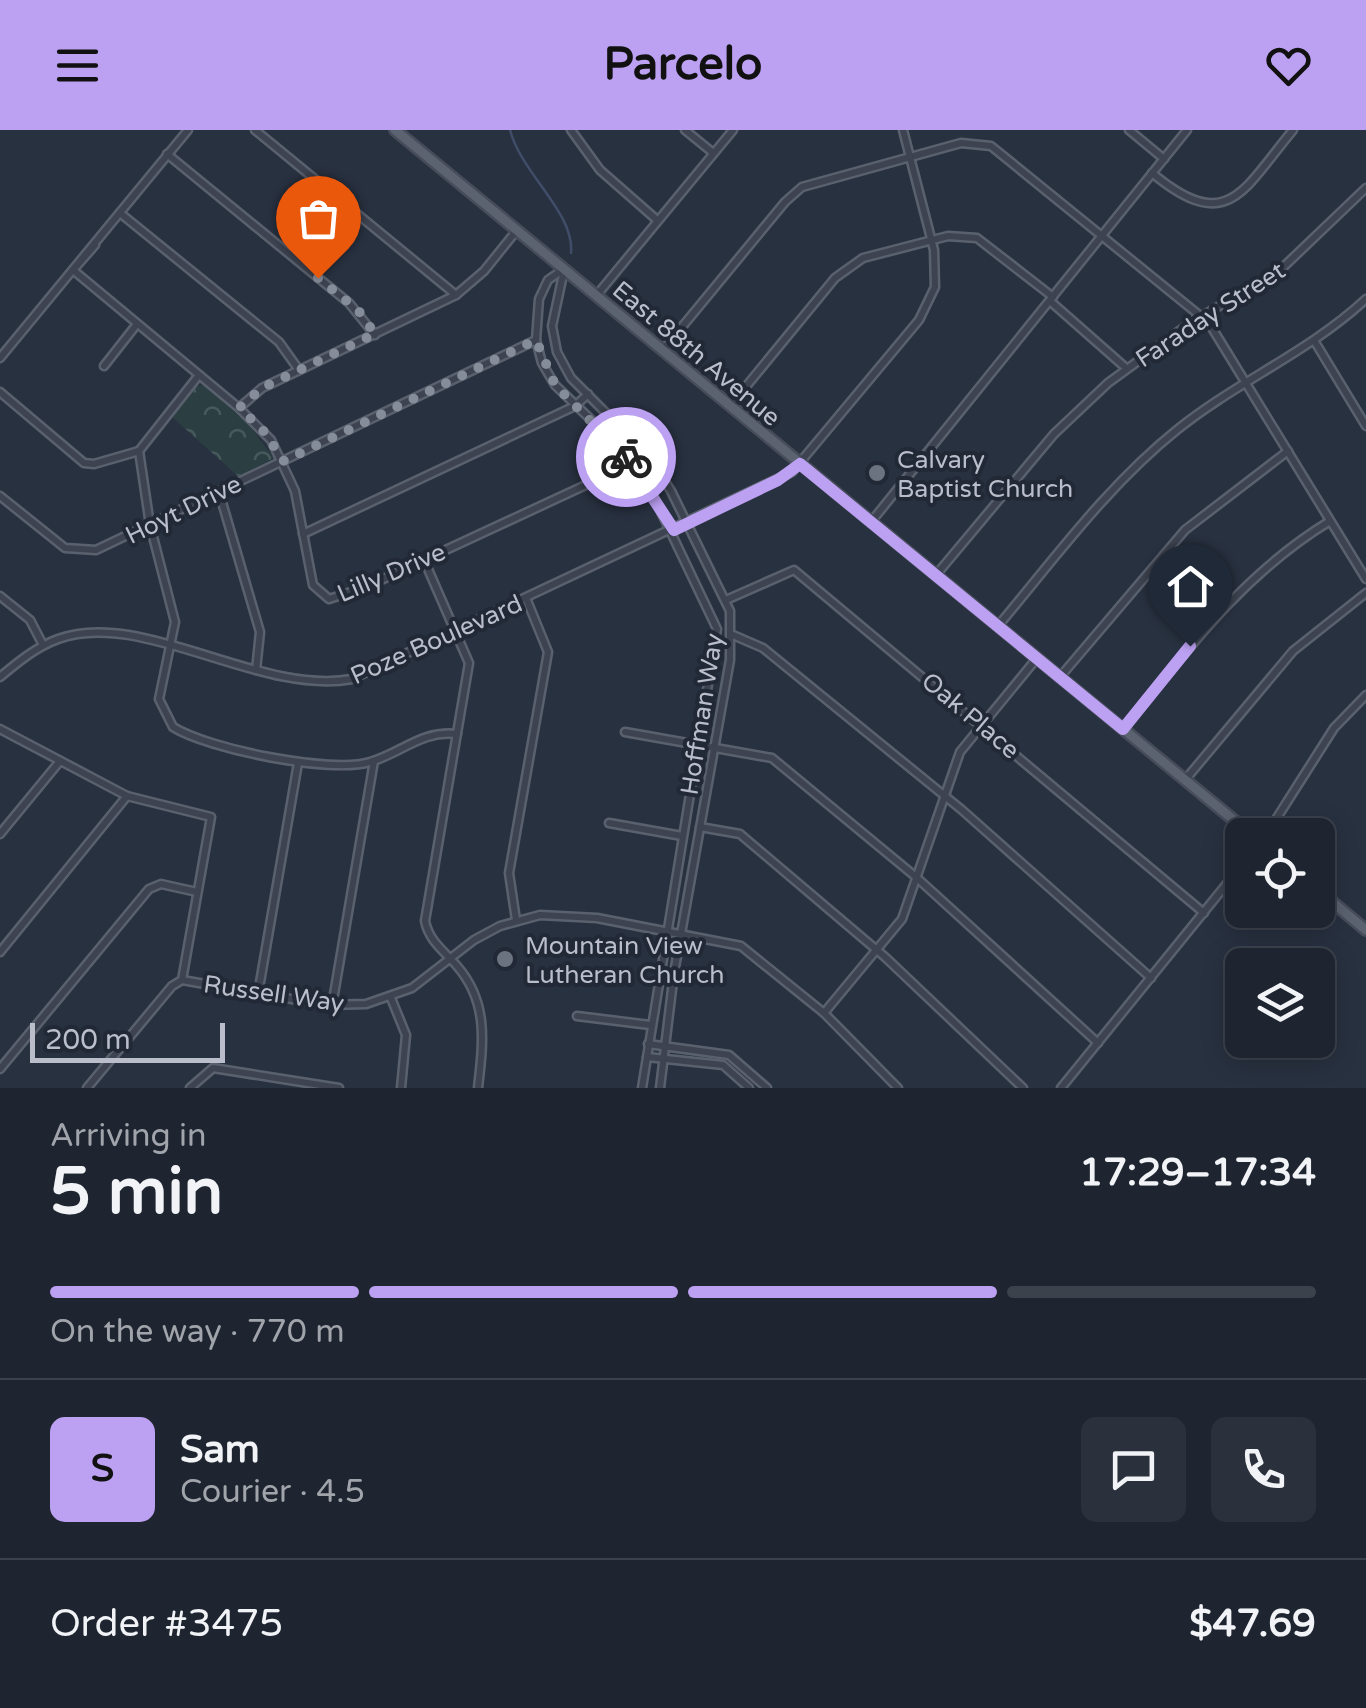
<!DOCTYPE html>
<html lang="en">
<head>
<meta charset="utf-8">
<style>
  body { margin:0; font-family:"Varela Round",sans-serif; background:#2b313c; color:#f1f3f6; height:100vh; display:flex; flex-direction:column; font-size:38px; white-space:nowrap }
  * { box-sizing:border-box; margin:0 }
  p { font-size:32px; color:#a1a5ab }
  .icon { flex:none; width:55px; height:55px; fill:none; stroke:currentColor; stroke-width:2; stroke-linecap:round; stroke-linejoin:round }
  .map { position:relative; height:958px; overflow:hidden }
  .sheet { display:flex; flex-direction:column; background:#1e2530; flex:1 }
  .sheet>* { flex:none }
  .fabs { position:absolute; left:1225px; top:688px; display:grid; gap:20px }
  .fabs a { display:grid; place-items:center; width:110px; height:110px; border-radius:15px; background:#1e2530; box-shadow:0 5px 25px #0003,0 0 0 2px #3c424c; font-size:50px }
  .scale { position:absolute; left:30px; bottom:25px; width:195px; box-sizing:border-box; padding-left:10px; border:5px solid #b9beca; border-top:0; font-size:28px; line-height:35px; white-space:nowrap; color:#b9beca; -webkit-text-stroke:8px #212836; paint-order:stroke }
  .pin { position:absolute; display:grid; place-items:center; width:85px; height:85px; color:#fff; margin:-102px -42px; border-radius:50% 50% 50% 0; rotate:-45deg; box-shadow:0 0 10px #0007 }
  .pin .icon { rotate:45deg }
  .courier { position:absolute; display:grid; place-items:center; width:100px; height:100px; margin:-50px; border:8px solid #bca0f2; border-radius:50%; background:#fff; color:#222; box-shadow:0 2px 12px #0007 }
  .summary em { font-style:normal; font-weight:800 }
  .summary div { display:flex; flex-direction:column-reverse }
  .summary { display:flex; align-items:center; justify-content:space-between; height:170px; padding:0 50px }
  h1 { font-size:65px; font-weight:800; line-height:75px }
  .bar { display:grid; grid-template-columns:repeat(4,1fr); gap:15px 10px; align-content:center; height:120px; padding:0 50px }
  .bar i { height:12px; border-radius:8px; background:#3c424c }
  .bar .active { background:#bca0f2 }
  .bar p { grid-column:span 4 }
  .line { display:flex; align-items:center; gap:25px; padding:0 50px; border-top:2px solid #3c424c }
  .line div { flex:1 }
  .round { display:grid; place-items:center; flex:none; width:105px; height:105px; border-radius:15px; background:#2b313c }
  header { display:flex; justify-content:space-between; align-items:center; height:130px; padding:0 50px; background:#bca0f2; color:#111; font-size:45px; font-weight:800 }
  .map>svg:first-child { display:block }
</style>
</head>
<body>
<header><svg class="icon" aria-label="menu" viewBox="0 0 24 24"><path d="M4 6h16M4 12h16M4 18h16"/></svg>Parcelo<svg class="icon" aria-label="heart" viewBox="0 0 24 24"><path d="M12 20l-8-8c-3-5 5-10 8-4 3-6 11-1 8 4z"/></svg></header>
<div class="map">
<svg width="1366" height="958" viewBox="0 0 1366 958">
  <defs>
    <pattern id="park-crowns" width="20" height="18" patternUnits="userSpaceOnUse" patternTransform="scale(2.5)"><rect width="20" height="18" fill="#2b3f42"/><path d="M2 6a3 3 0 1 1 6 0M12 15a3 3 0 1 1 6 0" fill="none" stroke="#48595c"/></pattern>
  </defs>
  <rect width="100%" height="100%" fill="#283140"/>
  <polygon fill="url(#park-crowns)" points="203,255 247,293 274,328 238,346 172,287 197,256"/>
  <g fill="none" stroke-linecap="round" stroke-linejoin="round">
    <path stroke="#404d68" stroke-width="2.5" d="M510 0C521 43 575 83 571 123"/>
    <g stroke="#5a616e" stroke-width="11">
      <g id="minor">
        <polyline points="255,0 456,165"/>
        <polyline points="571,0 600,40 657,90"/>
        <polyline points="685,0 712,22"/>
        <polyline points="1129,0 1164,29"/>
        <polyline points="167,24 349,173 375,205"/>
        <path d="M1152 43C1228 106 1243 60 1293 0"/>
        <polyline points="120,83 279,212 299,240"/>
        <polyline points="74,139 95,115"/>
        <polyline points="564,139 548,150 539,169 536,210 542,233 555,255 609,307 653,365 717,499 642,958"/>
        <polyline points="73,140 239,278 271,310 295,361 313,455 329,469 366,457 631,334"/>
        <polyline points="564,140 552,196 557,222 571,248 647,324 671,361 730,481 730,530 674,843 660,958"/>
        <polyline points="596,166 733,0"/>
        <polyline points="1050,171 1126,238"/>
        <polyline points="1315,212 1366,296"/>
        <polyline points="663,220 785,72 802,57 961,13 991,16 1209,193 1366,449"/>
        <polyline points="0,228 188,0"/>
        <polyline points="104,236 137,194"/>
        <polyline points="0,262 84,333 94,334 139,321"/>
        <polyline points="730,276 835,148 863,128 948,106 977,108 1053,167"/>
        <polyline points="239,278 262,258 456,165 484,141 517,100"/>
        <path d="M139 321 150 395 175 492 159 569 173 597C208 619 331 644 370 632 402 623 421 600 457 604"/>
        <polyline points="139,321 199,245"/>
        <polyline points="219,362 260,502 256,540"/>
        <polyline points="0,366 65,418 96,420 536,210"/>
        <polyline points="871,392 1187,0"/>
        <polyline points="303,404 575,276 588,264"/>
        <path d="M424 430 469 533 425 791C429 811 444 821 457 836 489 873 483 913 478 958"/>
        <polyline points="936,445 1054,304 1108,253 1193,191 1276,144 1366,58"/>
        <polyline points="0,466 30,490 43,515"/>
        <polyline points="726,470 794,440 1204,783"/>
        <path d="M998 496C1055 428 1108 355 1178 299 1238 251 1309 222 1366 169"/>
        <polyline points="733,505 763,518 962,680 1151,848"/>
        <path d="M0 547C18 532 36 517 58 509 141 478 259 566 352 549L792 342 919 190 935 157 934 120 903 0"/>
        <polyline points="1060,547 1185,400 1288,321"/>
        <polyline points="0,599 127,666 211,687 182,850"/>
        <path d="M1123 599C1186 521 1244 443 1330 391"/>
        <polyline points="625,602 772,628 916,747 1098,913"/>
        <polyline points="1185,650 1293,521 1366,463"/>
        <polyline points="609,693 682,706"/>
        <polyline points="700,697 740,704 885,827 1023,958"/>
        <polyline points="0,704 60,631"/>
        <polyline points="1266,705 1334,598 1366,565"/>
        <polyline points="516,790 509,743 548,522 526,468"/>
        <polyline points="0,822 127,666"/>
        <polyline points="258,864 298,633"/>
        <polyline points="391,868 406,905 401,958"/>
        <polyline points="332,876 374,631"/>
        <polyline points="824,883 902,789 960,622 1037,528"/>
        <polyline points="577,886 650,895"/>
        <polyline points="648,914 729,925 767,958"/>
        <polyline points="647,927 723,935 749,958"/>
        <polyline points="0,939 149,759 161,754 197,762"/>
        <polyline points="87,958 172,856 182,850 326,875 366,874 412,858 474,810 500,796 540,785 597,788 741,816 824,883 898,958"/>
        <polyline points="190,958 213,938 339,958"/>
        <polyline points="1061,958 1242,735"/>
      </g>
    </g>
    <g stroke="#464c5a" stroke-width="14">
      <g id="major">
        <polyline points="395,0 1252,705"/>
        <polyline points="1318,760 1366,800"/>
      </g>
    </g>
    <use href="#minor" stroke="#3d4350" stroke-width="6"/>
    <use href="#major" stroke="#5b6270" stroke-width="9"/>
  </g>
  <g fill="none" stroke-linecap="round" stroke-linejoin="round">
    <polyline stroke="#868d9a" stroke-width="10" stroke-dasharray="0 18" points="318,148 358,180 375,204 262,258 239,278 262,299 284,331 536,210 555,255 626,327"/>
    <polyline stroke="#bca0f2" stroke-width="12" points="626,327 674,400 778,350 800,334 1123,599 1190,516"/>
  </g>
  <g fill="#6b7280" stroke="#212836" stroke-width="4">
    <circle cx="877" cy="343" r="10"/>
    <circle cx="505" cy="829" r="10"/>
  </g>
  <g text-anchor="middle" stroke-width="8" stroke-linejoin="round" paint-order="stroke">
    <g font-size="25" fill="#b9beca" stroke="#212836">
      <text transform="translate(1210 184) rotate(-33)" y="9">Faraday Street</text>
      <text transform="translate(697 223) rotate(40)" y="9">East 88th Avenue</text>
      <text transform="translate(183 379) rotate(-26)" y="9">Hoyt Drive</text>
      <text transform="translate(391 442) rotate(-23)" y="9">Lilly Drive</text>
      <text transform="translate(436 509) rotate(-24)" y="9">Poze Boulevard</text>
      <text transform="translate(701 584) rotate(-81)" y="9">Hoffman Way</text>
      <text transform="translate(971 585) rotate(40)" y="9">Oak Place</text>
      <text transform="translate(274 863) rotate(8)" y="9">Russell Way</text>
    </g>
    <g font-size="25" fill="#b9beca" stroke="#212836" text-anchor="start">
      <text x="897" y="338">Calvary<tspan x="897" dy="29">Baptist Church</tspan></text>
      <text x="525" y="824">Mountain View<tspan x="525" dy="29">Lutheran Church</tspan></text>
    </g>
  </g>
</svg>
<div class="fabs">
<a><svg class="icon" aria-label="locate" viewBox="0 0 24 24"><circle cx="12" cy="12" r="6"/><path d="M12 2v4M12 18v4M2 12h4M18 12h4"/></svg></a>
<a><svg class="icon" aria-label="layers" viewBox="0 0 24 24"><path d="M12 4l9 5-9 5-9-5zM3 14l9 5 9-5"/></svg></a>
</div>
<div class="scale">200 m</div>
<div class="pin" style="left:318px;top:148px;background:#ea580c"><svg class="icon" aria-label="bag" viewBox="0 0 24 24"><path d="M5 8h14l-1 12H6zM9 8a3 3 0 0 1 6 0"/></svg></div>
<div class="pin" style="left:1190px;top:516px;background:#1f2937"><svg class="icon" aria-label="home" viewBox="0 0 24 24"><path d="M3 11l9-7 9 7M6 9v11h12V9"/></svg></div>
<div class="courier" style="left:626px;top:327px"><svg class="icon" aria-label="bike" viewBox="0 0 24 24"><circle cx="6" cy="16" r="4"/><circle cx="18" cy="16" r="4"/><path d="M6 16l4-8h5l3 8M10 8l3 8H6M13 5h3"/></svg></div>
</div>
<section class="sheet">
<div class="summary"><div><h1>5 min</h1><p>Arriving in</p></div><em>17:29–17:34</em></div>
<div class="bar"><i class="active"></i><i class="active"></i><i class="active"></i><i></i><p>On the way · 770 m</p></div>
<div class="line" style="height:180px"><b class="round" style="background:#bca0f2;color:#111">S</b><div><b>Sam</b><p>Courier · 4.5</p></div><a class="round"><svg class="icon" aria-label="chat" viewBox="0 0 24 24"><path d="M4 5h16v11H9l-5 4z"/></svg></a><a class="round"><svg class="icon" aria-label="phone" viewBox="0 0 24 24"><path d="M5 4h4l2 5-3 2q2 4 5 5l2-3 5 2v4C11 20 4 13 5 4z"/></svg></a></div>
<div class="line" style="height:130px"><div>Order #3475</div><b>$47.69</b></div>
</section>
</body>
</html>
